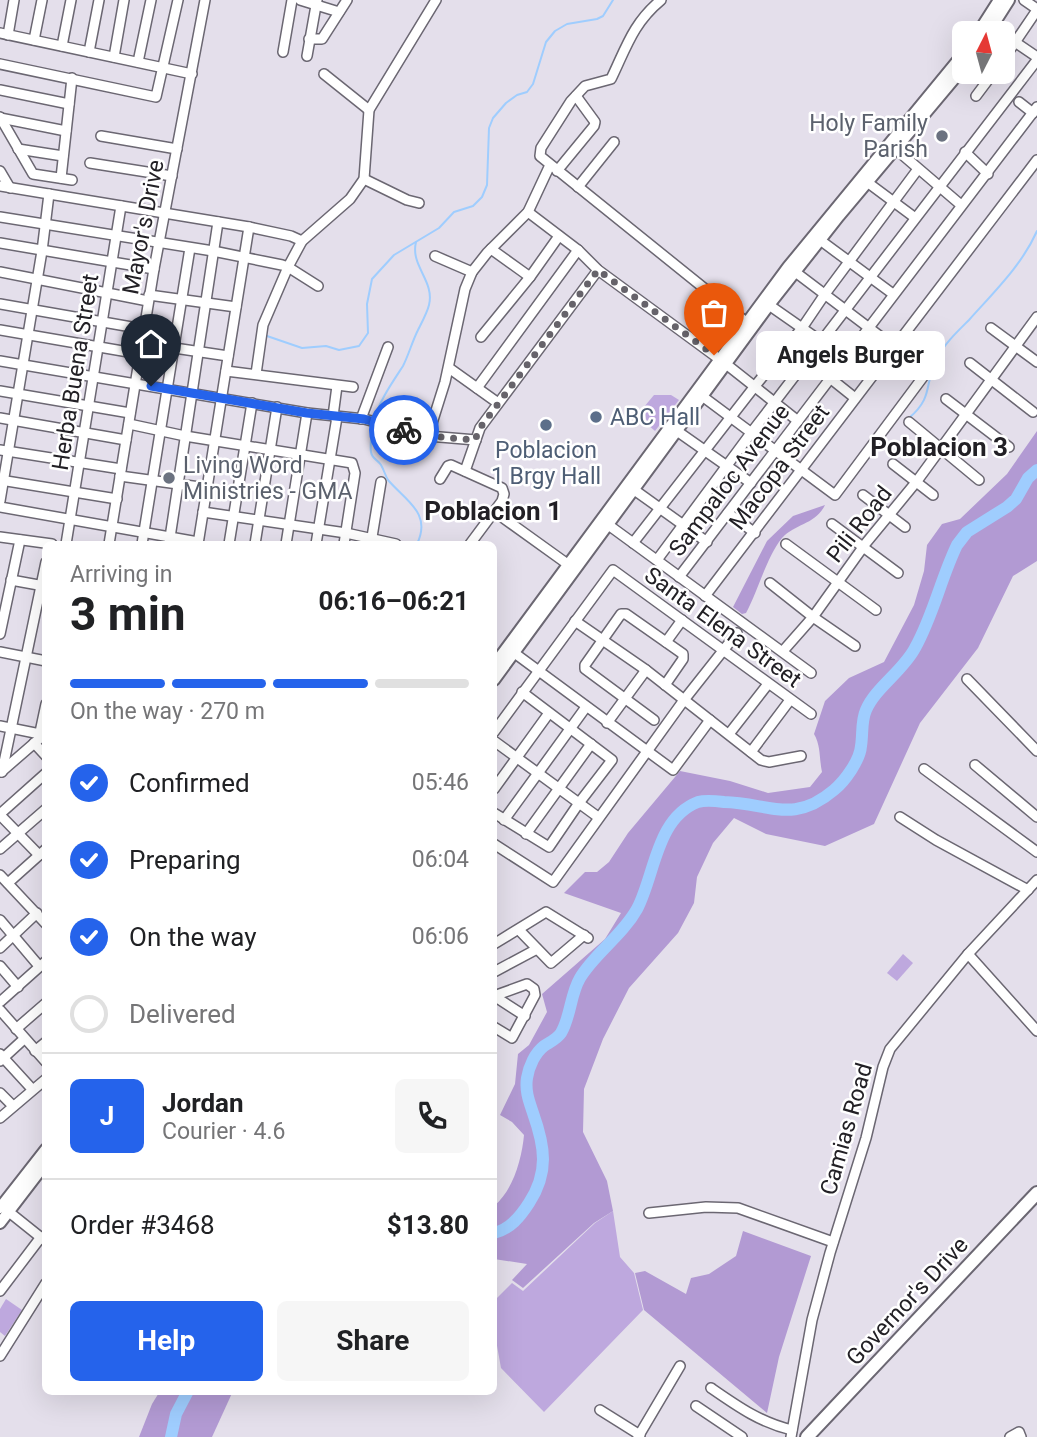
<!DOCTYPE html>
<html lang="en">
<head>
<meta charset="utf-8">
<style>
  body { margin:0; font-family:Roboto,sans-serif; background:#f6f6f6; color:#202124; height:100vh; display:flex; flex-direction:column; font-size:26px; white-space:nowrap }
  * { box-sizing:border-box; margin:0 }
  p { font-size:23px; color:#757577 }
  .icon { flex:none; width:38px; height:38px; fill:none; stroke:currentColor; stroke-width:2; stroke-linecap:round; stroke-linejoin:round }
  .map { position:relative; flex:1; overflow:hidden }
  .drawer { position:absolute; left:42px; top:541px; width:455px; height:854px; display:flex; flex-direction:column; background:#fff; border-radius:10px; box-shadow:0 7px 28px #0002 }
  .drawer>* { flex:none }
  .needle { width:46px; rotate:6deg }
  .controls { position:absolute; left:952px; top:21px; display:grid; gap:14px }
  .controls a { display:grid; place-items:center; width:63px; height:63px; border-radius:10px; background:#fff; box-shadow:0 7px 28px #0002; font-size:35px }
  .pin { position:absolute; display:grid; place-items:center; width:60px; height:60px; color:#fff; margin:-72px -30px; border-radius:50% 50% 50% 0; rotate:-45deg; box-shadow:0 0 7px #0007 }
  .pin .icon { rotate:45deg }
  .courier { position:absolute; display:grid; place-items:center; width:70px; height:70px; margin:-35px; border:5px solid #2563eb; border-radius:50%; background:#fff; color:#222; box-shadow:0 2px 9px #0007 }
  .bubble { position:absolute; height:49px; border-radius:10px; background:#fff; box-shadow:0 7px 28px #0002; font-size:23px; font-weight:700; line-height:49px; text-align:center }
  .headline em { font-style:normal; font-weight:700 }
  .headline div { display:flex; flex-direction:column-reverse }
  .headline { display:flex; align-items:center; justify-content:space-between; height:119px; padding:0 28px }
  h1 { font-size:46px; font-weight:700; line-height:52px }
  .bar { display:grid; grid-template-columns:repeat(4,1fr); gap:10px 7px; align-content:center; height:84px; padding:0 28px }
  .bar i { height:9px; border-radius:5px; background:#e0e0e0 }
  .bar .active { background:#2563eb }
  .bar p { grid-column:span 4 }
  .line { display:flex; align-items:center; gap:18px; padding:0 28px; border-top:2px solid #e0e0e0 }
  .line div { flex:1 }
  .round { display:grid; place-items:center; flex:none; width:74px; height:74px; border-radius:10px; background:#f6f6f6 }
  ol { padding:0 28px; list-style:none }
  li { display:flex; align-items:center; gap:21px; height:77px }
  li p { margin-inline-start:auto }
  li .icon { padding:7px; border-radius:50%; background:#2563eb; color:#fff; stroke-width:4 }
  li:last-child { color:#757577 }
  li i { width:38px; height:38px; border:4px solid #e0e0e0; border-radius:50% }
  .cta { display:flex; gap:14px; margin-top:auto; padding:14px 28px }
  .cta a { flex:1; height:80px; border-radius:10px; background:#2563eb; color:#fff; font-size:28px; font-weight:700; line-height:80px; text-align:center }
  .cta a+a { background:#f6f6f6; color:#202124 }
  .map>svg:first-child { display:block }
</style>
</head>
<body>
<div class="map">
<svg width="1037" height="1437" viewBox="0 0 1037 1437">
  <rect width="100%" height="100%" fill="#e4dfeb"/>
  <g fill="#bea8de">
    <polygon points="654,395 671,395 679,400 655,431 647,424 644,407"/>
    <polygon points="903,954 913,963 897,981 887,973"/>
    <polygon points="613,1211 620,1257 634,1273 643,1310 544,1412 501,1368 494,1329 494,1301 512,1283 523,1291 595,1223"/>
    <polygon points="6,1299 22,1310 5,1336 0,1332 0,1309"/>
  </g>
  <g fill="#b29ad3">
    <path d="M1037 431V561L1013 576 978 648 920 723 874 824 825 846 766 834 734 818 713 843 697 877 694 903 678 933 629 988 603 1039 584 1089 583 1132 607 1181 613 1211 594 1223 523 1288 512 1280 527 1264 494 1259V1206C513 1191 522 1158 524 1135L512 1122 500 1115 515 1084 518 1054 529 1045 547 1012 542 994 605 939 621 913 564 893 585 872H597L609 862 628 833 680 771 730 781 768 793 810 787 822 772C819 758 821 746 814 734L825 701 849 678 884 662 914 605 924 571 927 545 942 524 960 519 1007 474Z"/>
    <path d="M825 505C815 525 796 523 782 538 767 556 758 591 746 613L742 614 733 607 767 541 793 516Z"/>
    <polygon points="743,1231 811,1256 779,1357 767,1413 644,1310 635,1273 645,1271 686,1294 691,1278 709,1274 736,1256"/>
    <polygon points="160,1391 233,1391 212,1437 139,1437 152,1404"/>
  </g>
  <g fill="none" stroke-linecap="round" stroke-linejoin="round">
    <g stroke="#9fcdfe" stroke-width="2">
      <polyline points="267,336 302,348 326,346 339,350 359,346 368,333 367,304 372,279 394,255 439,228 454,212 473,206 482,197 487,185 489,128 493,118 506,103 517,95 527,92 533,84 546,42 555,31 567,24 597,19 603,16 613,0"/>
      <path d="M909 418C935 396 923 383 938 357 945 343 958 331 969 320 994 292 1022 265 1037 231"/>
      <path d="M374 419C380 400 392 383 403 366 409 354 412 342 418 330 422 322 427 313 429 305 435 281 410 266 416 242"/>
      <path d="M373 425C372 431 370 446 371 452 372 459 378 460 381 465 384 470 385 475 388 480 406 501 432 513 417 544"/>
    </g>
    <g stroke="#9fcdfe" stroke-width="12">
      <path d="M494 1233C510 1229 520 1217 529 1203 549 1172 545 1147 533 1113 529 1101 525 1091 527 1078 529 1066 535 1053 544 1046 550 1042 557 1039 561 1033 571 1016 570 995 580 978 595 953 622 936 637 909 655 875 656 818 698 802 705 800 716 801 724 802 769 803 793 825 834 790 845 781 860 760 861 746 863 734 861 721 866 710 876 687 903 671 915 648 933 616 941 578 957 545L967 532 1007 507 1016 499 1028 478 1037 470"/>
      <polyline points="171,1437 176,1414 188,1391"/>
    </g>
    <g stroke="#6b6772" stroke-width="12">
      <g id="minor">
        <polyline points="300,0 339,12"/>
        <path d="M661 0C633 23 626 48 611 79L585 86 571 101 541 148 540 156 751 326"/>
        <polyline points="1024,0 1037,9"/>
        <polyline points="0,33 192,74"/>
        <polyline points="1003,34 1037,57"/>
        <polyline points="8,35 14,0"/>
        <polyline points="309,39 322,39 347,0"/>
        <polyline points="34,40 42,0"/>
        <polyline points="62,46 71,0"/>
        <polyline points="89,52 99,0"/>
        <polyline points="283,52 292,0"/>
        <polyline points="307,56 317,0"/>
        <polyline points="114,57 124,0"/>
        <polyline points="1003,60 1037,10"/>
        <polyline points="138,62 151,0"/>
        <polyline points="0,64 156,97 178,0"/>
        <polyline points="324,74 369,110"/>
        <polyline points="0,90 69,104"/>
        <polyline points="976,96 994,72"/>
        <polyline points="1019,102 1033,113"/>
        <polyline points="0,117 33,174 72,180"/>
        <polyline points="0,118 66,131"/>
        <polyline points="101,136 177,149"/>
        <polyline points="891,145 961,205"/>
        <polyline points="18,149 63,156"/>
        <polyline points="965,152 988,174"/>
        <polyline points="90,163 172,176"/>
        <polyline points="0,171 10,188"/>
        <polyline points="557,171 594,126 595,122 576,96"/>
        <polyline points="61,178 72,78"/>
        <polyline points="364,179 407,200 419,203"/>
        <polyline points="867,182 914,217"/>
        <polyline points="0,186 249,227 291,236 302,241"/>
        <polyline points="578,187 614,142"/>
        <polyline points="528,212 578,250 598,270 726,364 798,421"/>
        <polyline points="0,217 213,251 282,265 288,267 318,286"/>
        <polyline points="820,240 893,294"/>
        <polyline points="0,243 154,269"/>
        <polyline points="491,249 530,277"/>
        <polyline points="435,256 472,272"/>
        <polyline points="0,272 148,301"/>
        <polyline points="149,295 236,307"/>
        <polyline points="0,304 143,329"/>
        <polyline points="769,305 822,342"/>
        <polyline points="991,328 1037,362"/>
        <polyline points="0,330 140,354"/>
        <polyline points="481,337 530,277 559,236"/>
        <polyline points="141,343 228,356"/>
        <polyline points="0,361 307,413 364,419 428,436 476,440"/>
        <polyline points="970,363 1033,412"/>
        <polyline points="449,368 498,403"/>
        <polyline points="226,371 353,387"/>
        <polyline points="256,374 263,325 288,267 302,241 350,199 364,179 369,110 436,0"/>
        <polyline points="830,378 855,398"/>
        <polyline points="477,388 578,250"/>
        <polyline points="0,391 130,413"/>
        <polyline points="698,393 835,495 923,377 922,368 790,268"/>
        <polyline points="946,399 1009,447"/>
        <polyline points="333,416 337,386"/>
        <polyline points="0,418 126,440"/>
        <polyline points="361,419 388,347"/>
        <polyline points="909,422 979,480"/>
        <polyline points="129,424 185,436 352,463 355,473 344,544"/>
        <polyline points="677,431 751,483"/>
        <polyline points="428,436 445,382 465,289 472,272 487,253 528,212 550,165"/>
        <polyline points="0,450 121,469"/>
        <polyline points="893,464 933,495"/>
        <polyline points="465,471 480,428 598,270"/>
        <polyline points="120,476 207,488"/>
        <polyline points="440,479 448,466 451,465 502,488 504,494 502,501 470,544"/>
        <polyline points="0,480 117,499"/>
        <polyline points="633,489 707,542"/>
        <polyline points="863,495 905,527"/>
        <polyline points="0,501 42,251 49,194"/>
        <polyline points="0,507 198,542"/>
        <polyline points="203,512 346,533 396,544"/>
        <polyline points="495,512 573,568"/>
        <polyline points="728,513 755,533"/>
        <polyline points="603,521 811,673"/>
        <polyline points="832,524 898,573"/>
        <polyline points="0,537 52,544"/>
        <polyline points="371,543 381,482"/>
        <polyline points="633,543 755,386 802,328 825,294 918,169"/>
        <polyline points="66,544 121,206"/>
        <polyline points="109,544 154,269 205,0"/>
        <polyline points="142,544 190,248"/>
        <polyline points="169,544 218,222"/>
        <polyline points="198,544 249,227"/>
        <polyline points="229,544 252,403"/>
        <polyline points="255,544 277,407"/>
        <polyline points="286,544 307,413"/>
        <polyline points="316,544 337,417"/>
        <polyline points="786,544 876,610"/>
        <polyline points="657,560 751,433 1037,60"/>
        <polyline points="679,577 1037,107"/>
        <polyline points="11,580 44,586"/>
        <polyline points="770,583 813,617 855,646"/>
        <polyline points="705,596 1037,160"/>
        <polyline points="575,621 646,670 761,760 769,762 801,756"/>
        <polyline points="0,634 20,540"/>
        <polyline points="666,642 682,620"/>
        <polyline points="509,649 673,770 710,720"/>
        <polyline points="783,651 813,617 866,543 917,481 1037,317"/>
        <polyline points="0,652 46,661"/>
        <polyline points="967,679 1037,751"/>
        <polyline points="654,720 585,669 585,665 621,614 626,614 683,654 683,659 665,685"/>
        <polyline points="607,723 646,670"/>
        <polyline points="0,726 40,734"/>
        <polyline points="494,732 613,570 811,714"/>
        <polyline points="729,734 768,684"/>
        <polyline points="39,737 46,704"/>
        <polyline points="494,741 598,817"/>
        <polyline points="34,743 46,756"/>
        <polyline points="751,752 790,700"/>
        <polyline points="975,765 1037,817"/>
        <polyline points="924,769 1037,852"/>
        <polyline points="1,772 46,733"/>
        <polyline points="2,772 46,562"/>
        <polyline points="494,789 549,713"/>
        <polyline points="494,813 549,847 579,803 612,760 522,692"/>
        <polyline points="0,814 46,773"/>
        <polyline points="0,815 39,855"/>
        <polyline points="900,817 936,840 1028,890"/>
        <polyline points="504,820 586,707"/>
        <polyline points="526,834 591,744"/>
        <polyline points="494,844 553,882 684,700 737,633"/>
        <polyline points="0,849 46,809"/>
        <polyline points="0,875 46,924"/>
        <polyline points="8,883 46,849"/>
        <polyline points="0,920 39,966"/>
        <polyline points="519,930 551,963 584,935"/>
        <polyline points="494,944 546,912 588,938"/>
        <polyline points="0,948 37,913"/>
        <polyline points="968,954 1037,1031"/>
        <polyline points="0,966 18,987"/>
        <polyline points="494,972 537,949"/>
        <polyline points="494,996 527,984 534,989 535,995 512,1038 494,1027"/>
        <polyline points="494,996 525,1016"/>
        <polyline points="0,1002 46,961"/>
        <polyline points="0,1010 46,1062"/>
        <polyline points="16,1029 46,1003"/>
        <polyline points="35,1051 46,1042"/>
        <polyline points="0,1054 32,1089"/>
        <polyline points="0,1061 24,1039"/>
        <polyline points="0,1093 13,1106"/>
        <polyline points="0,1118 46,1079"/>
        <polyline points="9,1212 44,1240"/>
        <polyline points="649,1213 706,1207 738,1208 833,1242"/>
        <polyline points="0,1291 41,1237"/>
        <polyline points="0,1356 46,1283"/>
        <path d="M711 1388C737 1406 761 1423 792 1430"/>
        <polyline points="696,1406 742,1437"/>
        <polyline points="600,1410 640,1435"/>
        <polyline points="638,1437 680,1366"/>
        <polyline points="791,1437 812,1320 830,1253 866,1138 883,1067 890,1049 968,954 1037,880"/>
        <polyline points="1010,1437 1019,1432 1021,1437"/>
      </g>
    </g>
    <g stroke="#6b6772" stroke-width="14">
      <g id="major">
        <polyline points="978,33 999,0"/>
        <polyline points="988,33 1009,0"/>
        <polyline points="494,665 788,267 964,53"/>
        <polyline points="494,680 769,305 839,216 964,67"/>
        <polyline points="0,1208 46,1149"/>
        <polyline points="0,1223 46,1163"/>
      </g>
    </g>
    <g stroke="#6b6772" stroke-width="16">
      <polyline id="highway" points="807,1437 1037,1193"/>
    </g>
    <use href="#minor" stroke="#fff" stroke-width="9"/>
    <use href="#major" stroke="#fff" stroke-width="10"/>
    <use href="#highway" stroke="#fff" stroke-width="12"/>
  </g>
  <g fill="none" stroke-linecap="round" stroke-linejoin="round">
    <polyline stroke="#66636a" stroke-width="7" stroke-dasharray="0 12.6" points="404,430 428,436 475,440 480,428 598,270 714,355"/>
    <polyline stroke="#2563eb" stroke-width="9" points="151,386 307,413 364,419 404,430"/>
  </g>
  <g fill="#6b7280" stroke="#fff" stroke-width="2.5">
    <circle cx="942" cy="136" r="7"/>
    <circle cx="169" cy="478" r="7"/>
  </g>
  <g fill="#5c6f8a" stroke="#fff" stroke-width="2.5">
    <circle cx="596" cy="417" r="7"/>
    <circle cx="546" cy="425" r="7"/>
  </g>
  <g text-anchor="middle" stroke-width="5" stroke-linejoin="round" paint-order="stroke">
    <g font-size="23" fill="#5b616d" stroke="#fff" text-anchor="end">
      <text x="928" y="131">Holy Family<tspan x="928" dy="26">Parish</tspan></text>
      <text x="183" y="473" text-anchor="start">Living Word<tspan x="183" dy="26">Ministries - GMA</tspan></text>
    </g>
    <g font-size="23" fill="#222025" stroke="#fff">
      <text transform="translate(143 227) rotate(-79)" y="8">Mayor's Drive</text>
      <text transform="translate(75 372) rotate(-81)" y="8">Herba Buena Street</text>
      <text transform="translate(779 467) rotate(-53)" y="8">Macopa Street</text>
      <text transform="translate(729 480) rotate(-53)" y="8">Sampaloc Avenue</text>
      <text transform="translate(859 524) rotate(-52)" y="8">Pili Road</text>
      <text transform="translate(723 627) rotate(36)" y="8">Santa Elena Street</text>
      <text transform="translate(846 1129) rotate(-74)" y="8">Camias Road</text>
      <text transform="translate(907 1301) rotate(-47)" y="8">Governor's Drive</text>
    </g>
    <g font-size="23" fill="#4e5e75" stroke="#fff" text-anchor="start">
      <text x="610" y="425">ABC Hall</text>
      <text x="546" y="458" text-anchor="middle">Poblacion<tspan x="546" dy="26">1 Brgy Hall</tspan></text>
    </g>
    <g font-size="26" font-weight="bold" fill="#222025" stroke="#fff">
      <text x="939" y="456">Poblacion 3</text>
      <text x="493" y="520">Poblacion 1</text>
    </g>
  </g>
</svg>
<div class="controls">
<a><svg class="needle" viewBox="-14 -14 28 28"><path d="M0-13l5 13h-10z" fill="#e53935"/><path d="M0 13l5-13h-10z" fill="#757577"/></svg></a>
</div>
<div class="pin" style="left:714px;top:355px;background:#ea580c"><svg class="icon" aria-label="bag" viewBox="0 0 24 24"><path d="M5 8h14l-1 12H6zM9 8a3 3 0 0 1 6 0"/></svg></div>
<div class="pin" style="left:151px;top:386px;background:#1f2937"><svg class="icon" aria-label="home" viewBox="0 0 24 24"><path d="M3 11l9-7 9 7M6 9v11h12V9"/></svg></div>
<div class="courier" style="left:404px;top:430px"><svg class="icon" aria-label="bike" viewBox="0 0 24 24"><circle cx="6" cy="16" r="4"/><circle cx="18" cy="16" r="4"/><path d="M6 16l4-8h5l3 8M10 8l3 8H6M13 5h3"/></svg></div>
<div class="bubble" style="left:756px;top:331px;width:189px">Angels Burger</div>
<section class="drawer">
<div class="headline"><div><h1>3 min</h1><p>Arriving in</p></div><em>06:16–06:21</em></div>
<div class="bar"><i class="active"></i><i class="active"></i><i class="active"></i><i></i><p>On the way · 270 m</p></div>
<ol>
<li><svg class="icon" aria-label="check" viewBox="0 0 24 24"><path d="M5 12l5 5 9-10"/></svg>Confirmed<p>05:46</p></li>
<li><svg class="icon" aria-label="check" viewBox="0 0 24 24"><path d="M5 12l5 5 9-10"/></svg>Preparing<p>06:04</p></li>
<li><svg class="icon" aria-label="check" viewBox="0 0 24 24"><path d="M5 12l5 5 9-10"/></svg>On the way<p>06:06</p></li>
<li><i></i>Delivered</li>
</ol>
<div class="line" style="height:126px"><b class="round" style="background:#2563eb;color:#fff">J</b><div><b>Jordan</b><p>Courier · 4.6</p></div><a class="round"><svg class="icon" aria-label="phone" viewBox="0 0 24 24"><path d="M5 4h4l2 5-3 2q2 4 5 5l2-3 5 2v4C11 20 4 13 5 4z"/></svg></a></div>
<div class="line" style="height:91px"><div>Order #3468</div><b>$13.80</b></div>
<div class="cta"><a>Help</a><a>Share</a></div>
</section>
</div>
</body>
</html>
